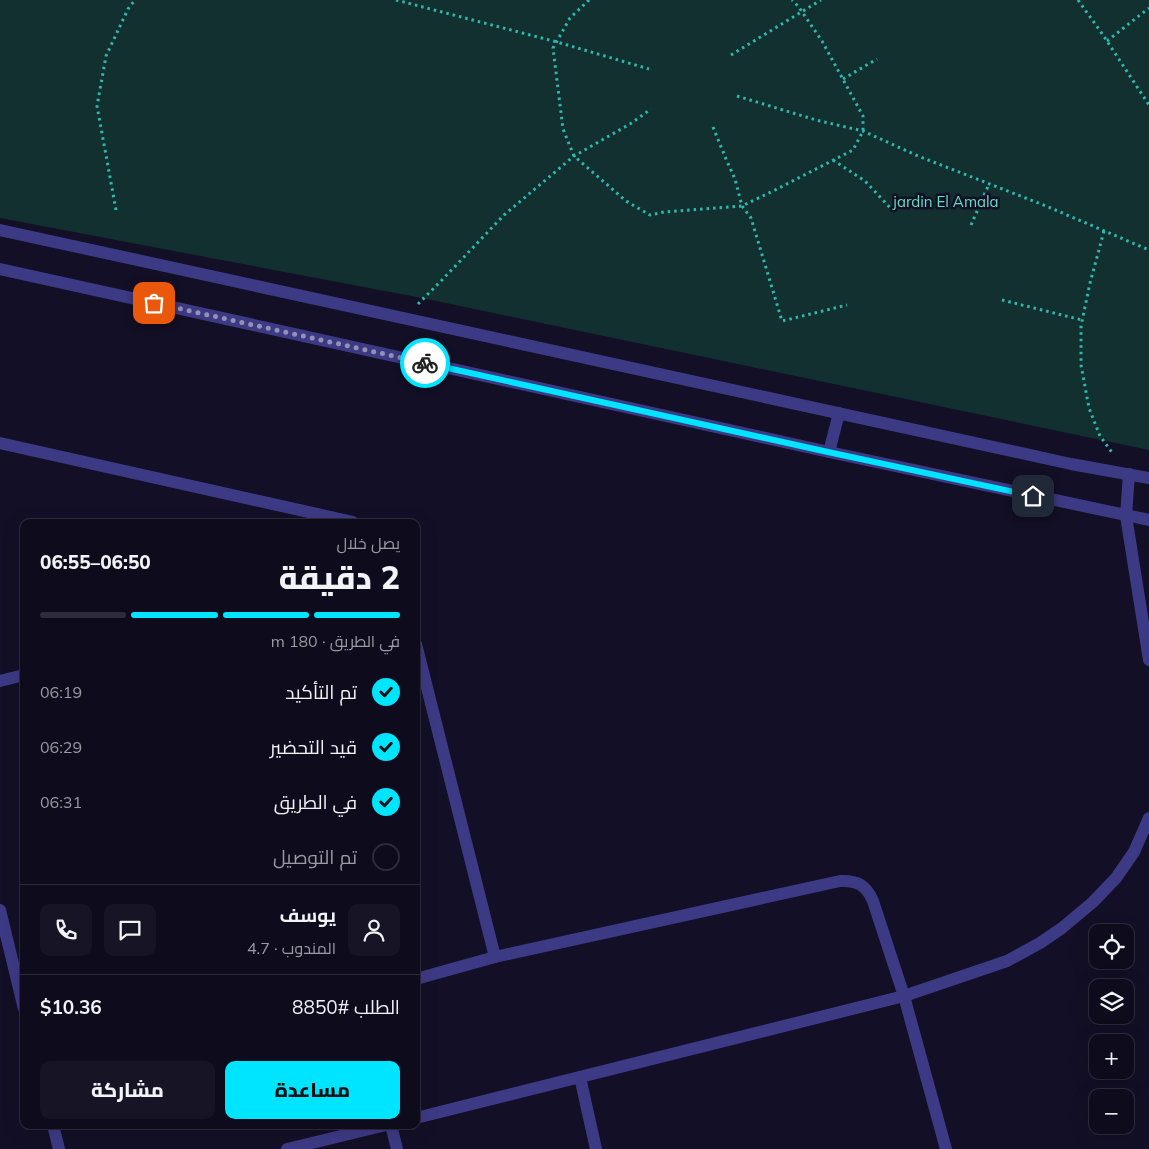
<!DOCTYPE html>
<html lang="ar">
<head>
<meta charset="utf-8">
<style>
  body { margin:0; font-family:Mulish,Cairo,sans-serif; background:#171425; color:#f1f3f6; direction:rtl; height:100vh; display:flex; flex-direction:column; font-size:19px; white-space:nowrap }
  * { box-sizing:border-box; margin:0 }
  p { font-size:16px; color:#9b9ba3 }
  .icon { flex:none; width:28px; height:28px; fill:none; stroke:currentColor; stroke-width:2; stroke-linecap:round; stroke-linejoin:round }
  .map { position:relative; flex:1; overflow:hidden; direction:ltr }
  .sheet { position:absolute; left:20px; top:519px; width:400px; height:610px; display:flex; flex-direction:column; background:#0e0b1c; border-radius:10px; box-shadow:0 5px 20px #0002,0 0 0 1px #2e2b3b; direction:rtl }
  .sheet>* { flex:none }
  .tools { position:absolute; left:1089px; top:924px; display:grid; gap:10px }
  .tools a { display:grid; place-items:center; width:45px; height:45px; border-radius:10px; background:#0e0b1c; box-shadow:0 5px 20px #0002,0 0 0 1px #2e2b3b; font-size:25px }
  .pin { position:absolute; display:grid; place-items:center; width:42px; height:42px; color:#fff; margin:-21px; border-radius:10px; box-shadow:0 2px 8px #0006 }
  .courier { position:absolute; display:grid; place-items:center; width:50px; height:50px; margin:-25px; border:4px solid #00e5ff; border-radius:50%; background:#fff; color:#222; box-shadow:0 1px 6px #0007 }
  .overview em { font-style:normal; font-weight:800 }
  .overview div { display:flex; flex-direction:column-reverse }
  .overview { display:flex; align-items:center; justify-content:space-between; height:85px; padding:0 20px }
  h1 { font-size:32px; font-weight:800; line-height:38px }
  .bar { display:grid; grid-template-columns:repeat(4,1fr); gap:8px 5px; align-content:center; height:60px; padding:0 20px }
  .bar i { height:6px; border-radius:4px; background:#2e2b3b }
  .bar .selected { background:#00e5ff }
  .bar p { grid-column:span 4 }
  .line { display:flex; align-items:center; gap:12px; padding:0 20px; border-top:1px solid #2e2b3b }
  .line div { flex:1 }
  .round { display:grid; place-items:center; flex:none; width:52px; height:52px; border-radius:10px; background:#171425 }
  ol { padding:0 20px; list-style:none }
  li { display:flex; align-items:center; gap:15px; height:55px }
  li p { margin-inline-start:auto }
  li .icon { padding:5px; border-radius:50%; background:#00e5ff; color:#111; stroke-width:4 }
  li:last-child { color:#9b9ba3 }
  li i { width:28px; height:28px; border:2px solid #2e2b3b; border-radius:50% }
  .button { display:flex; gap:10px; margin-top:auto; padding:10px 20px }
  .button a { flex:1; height:58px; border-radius:10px; background:#00e5ff; color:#111; font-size:20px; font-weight:800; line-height:58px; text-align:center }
  .button a+a { background:#171425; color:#f1f3f6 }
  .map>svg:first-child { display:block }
</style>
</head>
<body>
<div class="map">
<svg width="1149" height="1149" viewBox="0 0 1149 1149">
  <rect width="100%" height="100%" fill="#130f26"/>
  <polygon fill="#12302f" points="0,0 1149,0 1149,450 422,298 0,218"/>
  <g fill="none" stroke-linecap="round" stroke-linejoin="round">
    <g stroke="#2fb8b0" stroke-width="3" stroke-dasharray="2.5 4" stroke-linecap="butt">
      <polyline points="396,0 557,42 649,69"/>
      <polyline points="589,0 570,18 553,48 563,129 574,156 626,201 650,215 664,212 742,206 775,190 853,150 863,131 863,116 822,41 798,6 792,0"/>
      <polyline points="1078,0 1103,35 1149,105"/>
      <polyline points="1107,41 1149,8"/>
      <polyline points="731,55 821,0"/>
      <polyline points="843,79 877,59"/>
      <polyline points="737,96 816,120 863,131 918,156 1046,206 1149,250"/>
      <polyline points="713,127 726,159 735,179 742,206 751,218 782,321 847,305"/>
      <polyline points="833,160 865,181 896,214"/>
      <polyline points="116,210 97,106 106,56 128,9 135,0"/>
      <polyline points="971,225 989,184"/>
      <polyline points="1104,231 1090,283 1081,326 1081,365 1089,408 1100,436 1113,454"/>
      <polyline points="1002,300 1082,320"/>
      <polyline points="418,304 442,280 504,215 574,156 630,124 651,109"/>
    </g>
    <g stroke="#3d3a85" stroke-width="12">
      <polyline points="0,230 1071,464 1149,478"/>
      <polyline points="0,269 829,452 1149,520"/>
      <polyline points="0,443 353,522"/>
      <polyline points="829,452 839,413"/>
      <polyline points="1129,474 1126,516 1149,660"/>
      <polyline points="416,644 495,957"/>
      <polyline points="0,681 24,675"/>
      <polyline points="0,910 24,1009"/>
      <path d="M416 979 495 957 840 881C857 880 866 885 873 901L904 996 946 1149"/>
      <polyline points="580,1077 596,1149"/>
      <polyline points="416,1118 904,996 1007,961 1040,943 1062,928 1093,902 1116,878 1134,852 1149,818"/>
      <polyline points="53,1125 59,1149"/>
      <polyline points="391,1125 397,1149"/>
      <polyline points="287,1149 386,1125"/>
    </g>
  </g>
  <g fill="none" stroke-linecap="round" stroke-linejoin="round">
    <polyline stroke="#948fb3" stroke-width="5" stroke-dasharray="0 9" points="154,303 425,363"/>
    <polyline stroke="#00e5ff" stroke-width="6" points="425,363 828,452 1033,496"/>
  </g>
  <g text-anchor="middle" stroke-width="5" stroke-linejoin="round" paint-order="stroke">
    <g font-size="15" fill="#5fe0c0" stroke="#130f26">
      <text x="946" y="207">jardin El Amala</text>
    </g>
  </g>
</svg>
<div class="tools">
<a><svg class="icon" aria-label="locate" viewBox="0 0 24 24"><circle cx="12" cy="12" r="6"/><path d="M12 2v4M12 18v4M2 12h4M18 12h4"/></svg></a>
<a><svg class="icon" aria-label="layers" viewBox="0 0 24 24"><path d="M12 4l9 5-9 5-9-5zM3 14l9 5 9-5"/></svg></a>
<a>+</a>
<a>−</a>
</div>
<div class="pin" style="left:154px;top:303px;background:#ea580c"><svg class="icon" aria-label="bag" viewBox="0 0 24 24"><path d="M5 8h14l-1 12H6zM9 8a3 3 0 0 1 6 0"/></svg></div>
<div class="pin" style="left:1033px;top:496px;background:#1f2937"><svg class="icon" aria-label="home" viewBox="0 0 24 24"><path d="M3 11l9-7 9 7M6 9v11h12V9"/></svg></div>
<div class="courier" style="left:425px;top:363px"><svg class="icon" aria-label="bike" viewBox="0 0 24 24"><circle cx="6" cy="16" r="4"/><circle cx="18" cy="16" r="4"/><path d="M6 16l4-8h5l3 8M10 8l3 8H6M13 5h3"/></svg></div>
<section class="sheet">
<div class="overview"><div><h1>2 دقيقة</h1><p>يصل خلال</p></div><em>06:50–06:55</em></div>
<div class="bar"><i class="selected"></i><i class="selected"></i><i class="selected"></i><i></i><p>في الطريق · 180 m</p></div>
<ol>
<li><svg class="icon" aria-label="check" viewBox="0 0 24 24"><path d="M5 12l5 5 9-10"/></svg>تم التأكيد<p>06:19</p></li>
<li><svg class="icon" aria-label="check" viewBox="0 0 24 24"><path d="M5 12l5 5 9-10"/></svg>قيد التحضير<p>06:29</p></li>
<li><svg class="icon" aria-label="check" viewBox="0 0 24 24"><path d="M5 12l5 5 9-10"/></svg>في الطريق<p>06:31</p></li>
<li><i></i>تم التوصيل</li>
</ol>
<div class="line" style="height:90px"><a class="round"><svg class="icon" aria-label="person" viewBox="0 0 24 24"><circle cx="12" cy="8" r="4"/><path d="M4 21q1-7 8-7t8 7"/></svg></a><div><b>يوسف</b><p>المندوب · 4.7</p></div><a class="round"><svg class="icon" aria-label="chat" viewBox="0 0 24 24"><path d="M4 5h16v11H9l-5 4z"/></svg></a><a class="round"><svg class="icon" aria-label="phone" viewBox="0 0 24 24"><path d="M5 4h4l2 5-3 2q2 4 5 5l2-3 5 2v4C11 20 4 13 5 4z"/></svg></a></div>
<div class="line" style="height:65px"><div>الطلب #8850</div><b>$10.36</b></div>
<div class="button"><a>مساعدة</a><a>مشاركة</a></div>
</section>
</div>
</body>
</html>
